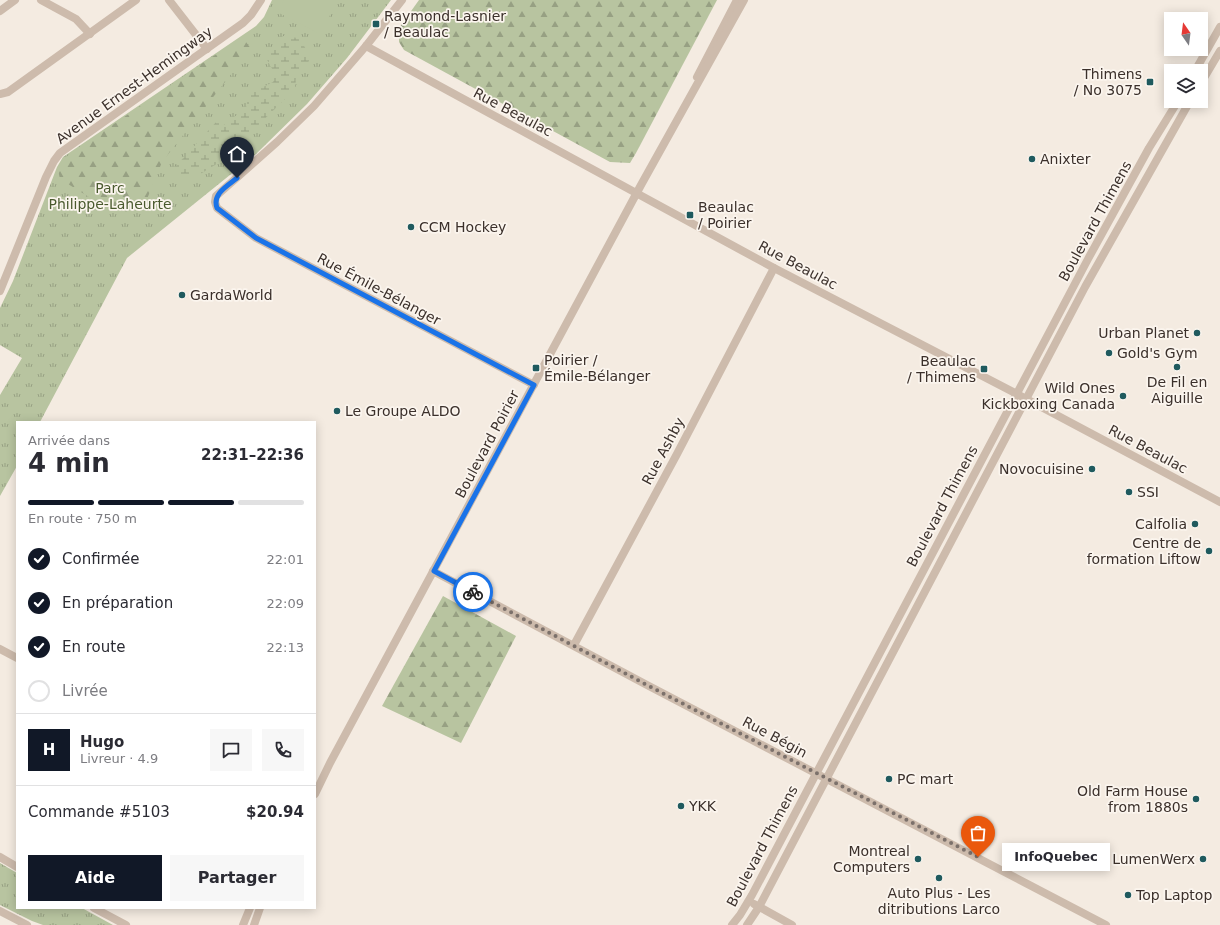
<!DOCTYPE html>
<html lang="fr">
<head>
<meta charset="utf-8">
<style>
  body { margin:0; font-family:"DejaVu Sans",sans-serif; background:#f7f7f7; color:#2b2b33; height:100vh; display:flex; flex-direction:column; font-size:15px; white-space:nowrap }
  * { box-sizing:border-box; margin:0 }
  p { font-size:13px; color:#7c7c81 }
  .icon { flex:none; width:22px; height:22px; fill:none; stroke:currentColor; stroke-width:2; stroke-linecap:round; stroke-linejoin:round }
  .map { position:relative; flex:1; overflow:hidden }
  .sheet { position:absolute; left:16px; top:421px; width:300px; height:488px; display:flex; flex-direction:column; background:#fff; border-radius:0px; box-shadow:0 2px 10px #0003 }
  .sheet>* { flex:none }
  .needle { width:26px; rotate:346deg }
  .controls { position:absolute; left:1164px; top:12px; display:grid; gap:8px }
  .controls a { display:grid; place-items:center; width:44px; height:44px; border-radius:0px; background:#fff; box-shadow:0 2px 10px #0003; font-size:20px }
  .pin { position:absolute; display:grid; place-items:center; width:34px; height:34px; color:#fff; margin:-41px -17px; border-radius:50% 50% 50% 0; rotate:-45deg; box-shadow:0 0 4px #0007 }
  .pin .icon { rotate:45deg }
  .courier { position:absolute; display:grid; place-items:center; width:40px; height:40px; margin:-20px; border:3px solid #1a73e8; border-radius:50%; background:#fff; color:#222; box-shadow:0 1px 5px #0007 }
  .bubble { position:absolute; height:28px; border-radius:0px; background:#fff; box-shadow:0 2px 10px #0003; font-size:13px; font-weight:800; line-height:28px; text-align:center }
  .overview em { font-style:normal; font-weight:800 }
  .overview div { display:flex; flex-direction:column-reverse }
  .overview { display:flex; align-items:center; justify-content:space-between; height:68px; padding:0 12px }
  h1 { font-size:26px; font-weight:800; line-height:30px }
  .bar { display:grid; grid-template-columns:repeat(4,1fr); gap:6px 4px; align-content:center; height:48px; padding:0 12px }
  .bar i { height:5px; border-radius:3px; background:#e1e1e2 }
  .bar .selected { background:#111827 }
  .bar p { grid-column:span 4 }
  .line { display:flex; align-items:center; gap:10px; padding:0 12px; border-top:1px solid #e1e1e2 }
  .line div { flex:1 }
  .round { display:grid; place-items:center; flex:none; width:42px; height:42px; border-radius:0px; background:#f7f7f7 }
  ol { padding:0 12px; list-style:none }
  li { display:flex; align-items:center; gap:12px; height:44px }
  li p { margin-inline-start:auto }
  li .icon { padding:4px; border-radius:50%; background:#111827; color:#fff; stroke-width:4 }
  li:last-child { color:#7c7c81 }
  li i { width:22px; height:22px; border:2px solid #e1e1e2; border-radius:50% }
  .button { display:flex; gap:8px; margin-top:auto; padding:8px 12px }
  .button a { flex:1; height:46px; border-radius:0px; background:#111827; color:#fff; font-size:16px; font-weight:800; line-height:46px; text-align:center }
  .button a+a { background:#f7f7f7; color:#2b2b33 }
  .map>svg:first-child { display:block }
</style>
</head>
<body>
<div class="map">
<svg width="1220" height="925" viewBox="0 0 1220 925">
  <defs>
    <pattern id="grass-tufts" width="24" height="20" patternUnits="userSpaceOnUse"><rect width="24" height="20" fill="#b8c4a0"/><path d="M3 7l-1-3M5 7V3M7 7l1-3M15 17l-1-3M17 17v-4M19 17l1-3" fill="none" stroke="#97a083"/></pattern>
    <pattern id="forest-firs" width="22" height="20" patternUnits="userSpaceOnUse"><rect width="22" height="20" fill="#b8c4a0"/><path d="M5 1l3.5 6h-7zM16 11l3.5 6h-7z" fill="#97a083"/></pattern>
    <pattern id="wetland-marsh" width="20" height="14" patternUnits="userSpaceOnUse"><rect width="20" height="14" fill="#b8c4a0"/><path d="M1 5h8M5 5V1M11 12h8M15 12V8" fill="none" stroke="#97a083"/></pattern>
  </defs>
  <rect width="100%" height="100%" fill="#f4ebe1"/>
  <g fill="url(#grass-tufts)">
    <polygon points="272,0 391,0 347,58 307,104 256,154 127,258 40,422 17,422 17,466 0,496 0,395 22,358 0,345 0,308 13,281 57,167 63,157 256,26 264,17"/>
    <polygon points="0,863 17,873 17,908 82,908 113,925 43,925 32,921 0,905"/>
  </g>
  <g fill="url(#forest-firs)">
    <polygon points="419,0 717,0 636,153 630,163 610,162 404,50 399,42 399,28"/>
    <polygon points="239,41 246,42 251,49 162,162 147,199 128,212 113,212 60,179 58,170 63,159 210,58"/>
    <polygon points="443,596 516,636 461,743 382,706"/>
  </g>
  <polygon fill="url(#wetland-marsh)" points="283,36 298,38 312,57 296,78 295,89 223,160 202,173 184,179 174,168 218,120 225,125 247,106 247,95 273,82 275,74 266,58"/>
  <polygon fill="#b8c4a0" points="284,0 338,0 320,34 277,12"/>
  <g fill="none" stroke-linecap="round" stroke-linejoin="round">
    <g stroke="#cdbbac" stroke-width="8">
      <polyline points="41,0 76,19 90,34"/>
      <polyline points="169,0 207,49"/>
      <polyline points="402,0 366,46 314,106 277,142 216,196 215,202 217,208 256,238 534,385"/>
      <polyline points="0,11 15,0"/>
      <polyline points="366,46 774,268 1017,394 1220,502"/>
      <polyline points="1195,71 1220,27"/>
      <polyline points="697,77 737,0"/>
      <polyline points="1201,83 1220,51"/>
      <polyline points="0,94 8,92 136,0"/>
      <polyline points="0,291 46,177 54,161 60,153 243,23 251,15 261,0"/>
      <polyline points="433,571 647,685 1106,925"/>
      <polyline points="574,645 677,454 774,268"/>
      <polyline points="0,649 17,658"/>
      <path d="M315 794 330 763 641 185C675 123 710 62 744 0"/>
      <polyline points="0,857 17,867"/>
      <polyline points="754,904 792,925"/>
      <polyline points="94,908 126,925"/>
      <polyline points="0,911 27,925"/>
      <polyline points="243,925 250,908"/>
      <polyline points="254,925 260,908"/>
      <polyline points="732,925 740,915 752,895 1088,259 1149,148 1178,101"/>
      <polyline points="747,925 759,907 1085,287 1190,101"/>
    </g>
  </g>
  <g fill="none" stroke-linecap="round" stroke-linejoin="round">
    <polyline stroke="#7c716b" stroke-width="4" stroke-dasharray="0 7.2" points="473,592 647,685 978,857"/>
    <path stroke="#1a73e8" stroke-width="5" d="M237 178C227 186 212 194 217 208L256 238 534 385 434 571 473 592"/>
  </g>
  <g fill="#1f5a5e" stroke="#fbf5ee" stroke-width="1.5">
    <rect x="372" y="20" width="8" height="8" rx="2"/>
    <rect x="1146" y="78" width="8" height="8" rx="2"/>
    <circle cx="1032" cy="159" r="4"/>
    <rect x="686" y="211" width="8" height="8" rx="2"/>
    <circle cx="411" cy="227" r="4"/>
    <circle cx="182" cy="295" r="4"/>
    <circle cx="1197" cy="333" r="4"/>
    <circle cx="1109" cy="353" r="4"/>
    <circle cx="1177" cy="367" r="4"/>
    <rect x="532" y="364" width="8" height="8" rx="2"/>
    <rect x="980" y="365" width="8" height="8" rx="2"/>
    <circle cx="1123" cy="396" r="4"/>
    <circle cx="337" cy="411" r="4"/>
    <circle cx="1092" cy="469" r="4"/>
    <circle cx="1129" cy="492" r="4"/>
    <circle cx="1195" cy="524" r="4"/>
    <circle cx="1209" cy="551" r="4"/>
    <circle cx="889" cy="779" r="4"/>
    <circle cx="1196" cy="799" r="4"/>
    <circle cx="681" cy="806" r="4"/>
    <circle cx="918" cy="859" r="4"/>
    <circle cx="1203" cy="859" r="4"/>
    <circle cx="939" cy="878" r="4"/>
    <circle cx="1128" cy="895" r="4"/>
  </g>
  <g text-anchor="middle" stroke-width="3.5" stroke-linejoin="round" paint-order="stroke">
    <g font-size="14" fill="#3b302b" stroke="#fbf5ee" text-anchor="start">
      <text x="384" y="21">Raymond-Lasnier<tspan x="384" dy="16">/ Beaulac</tspan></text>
      <text x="1142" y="79" text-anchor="end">Thimens<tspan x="1142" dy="16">/ No 3075</tspan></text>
      <text x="1040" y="164">Anixter</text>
      <text x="698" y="212">Beaulac<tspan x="698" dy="16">/ Poirier</tspan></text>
      <text x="419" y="232">CCM Hockey</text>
      <text x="190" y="300">GardaWorld</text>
      <text x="1189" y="338" text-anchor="end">Urban Planet</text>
      <text x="1117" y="358">Gold's Gym</text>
      <text x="544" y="365">Poirier /<tspan x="544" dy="16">Émile-Bélanger</tspan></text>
      <text x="976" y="366" text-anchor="end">Beaulac<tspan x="976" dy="16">/ Thimens</tspan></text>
      <text x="1177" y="387" text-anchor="middle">De Fil en<tspan x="1177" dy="16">Aiguille</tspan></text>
      <text x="1115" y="393" text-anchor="end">Wild Ones<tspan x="1115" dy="16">Kickboxing Canada</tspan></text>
      <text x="345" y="416">Le Groupe ALDO</text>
      <text x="1084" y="474" text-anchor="end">Novocuisine</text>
      <text x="1137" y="497">SSI</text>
      <text x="1187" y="529" text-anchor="end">Calfolia</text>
      <text x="1201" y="548" text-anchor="end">Centre de<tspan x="1201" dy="16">formation Liftow</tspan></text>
      <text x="897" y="784">PC mart</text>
      <text x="1188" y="796" text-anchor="end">Old Farm House<tspan x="1188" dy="16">from 1880s</tspan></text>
      <text x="689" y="811">YKK</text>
      <text x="910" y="856" text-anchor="end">Montreal<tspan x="910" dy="16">Computers</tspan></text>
      <text x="1195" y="864" text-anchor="end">LumenWerx</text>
      <text x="939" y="898" text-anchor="middle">Auto Plus - Les<tspan x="939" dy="16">ditributions Larco</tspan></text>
      <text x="1136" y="900">Top Laptop</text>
    </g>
    <g font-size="14" fill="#3b302b" stroke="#fbf5ee">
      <text transform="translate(134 85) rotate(-36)" y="5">Avenue Ernest-Hemingway</text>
      <text transform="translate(513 112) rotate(28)" y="5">Rue Beaulac</text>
      <text transform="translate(1095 221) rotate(-61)" y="5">Boulevard Thimens</text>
      <text transform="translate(798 265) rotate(28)" y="5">Rue Beaulac</text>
      <text transform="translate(379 289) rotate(28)" y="5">Rue Émile-Bélanger</text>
      <text transform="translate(487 444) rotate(-62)" y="5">Boulevard Poirier</text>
      <text transform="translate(1148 449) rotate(28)" y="5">Rue Beaulac</text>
      <text transform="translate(663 451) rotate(-62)" y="5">Rue Ashby</text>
      <text transform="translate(942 506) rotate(-62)" y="5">Boulevard Thimens</text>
      <text transform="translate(775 737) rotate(28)" y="5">Rue Bégin</text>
      <text transform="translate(762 846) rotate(-62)" y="5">Boulevard Thimens</text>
    </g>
    <g font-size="14" fill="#4a5a2e" stroke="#fbf5ee">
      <text x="110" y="193">Parc<tspan x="110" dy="16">Philippe-Laheurte</tspan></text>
    </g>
  </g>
</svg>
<div class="controls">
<a><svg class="needle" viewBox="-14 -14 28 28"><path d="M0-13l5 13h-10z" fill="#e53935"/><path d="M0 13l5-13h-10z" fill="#7c7c81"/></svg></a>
<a><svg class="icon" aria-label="layers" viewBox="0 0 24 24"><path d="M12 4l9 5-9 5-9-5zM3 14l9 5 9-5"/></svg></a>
</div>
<div class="pin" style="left:978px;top:857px;background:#ea580c"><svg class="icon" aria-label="bag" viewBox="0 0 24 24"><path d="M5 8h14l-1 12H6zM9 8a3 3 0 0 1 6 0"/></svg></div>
<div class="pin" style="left:237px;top:178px;background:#1f2937"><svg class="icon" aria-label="home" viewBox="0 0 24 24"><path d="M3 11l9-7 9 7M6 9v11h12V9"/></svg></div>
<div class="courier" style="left:473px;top:592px"><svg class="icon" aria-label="bike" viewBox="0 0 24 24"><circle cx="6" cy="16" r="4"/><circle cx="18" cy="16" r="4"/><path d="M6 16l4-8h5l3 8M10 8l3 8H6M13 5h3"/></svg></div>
<div class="bubble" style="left:1002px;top:843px;width:108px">InfoQuebec</div>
<section class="sheet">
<div class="overview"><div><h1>4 min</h1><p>Arrivée dans</p></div><em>22:31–22:36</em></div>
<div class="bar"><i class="selected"></i><i class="selected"></i><i class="selected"></i><i></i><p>En route · 750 m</p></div>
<ol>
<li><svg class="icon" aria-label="check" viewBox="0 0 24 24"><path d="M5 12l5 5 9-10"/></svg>Confirmée<p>22:01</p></li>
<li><svg class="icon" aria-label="check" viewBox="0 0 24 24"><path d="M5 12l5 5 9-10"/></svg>En préparation<p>22:09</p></li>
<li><svg class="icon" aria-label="check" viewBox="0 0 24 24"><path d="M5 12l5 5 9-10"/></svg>En route<p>22:13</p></li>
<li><i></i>Livrée</li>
</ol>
<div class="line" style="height:72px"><b class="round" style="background:#111827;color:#fff">H</b><div><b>Hugo</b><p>Livreur · 4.9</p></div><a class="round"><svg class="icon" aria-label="chat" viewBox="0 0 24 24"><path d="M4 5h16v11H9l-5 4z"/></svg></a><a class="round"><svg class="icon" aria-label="phone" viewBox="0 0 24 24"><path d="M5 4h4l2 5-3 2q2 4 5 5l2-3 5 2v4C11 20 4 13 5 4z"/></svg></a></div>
<div class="line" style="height:52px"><div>Commande #5103</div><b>$20.94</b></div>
<div class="button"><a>Aide</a><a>Partager</a></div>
</section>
</div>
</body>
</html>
